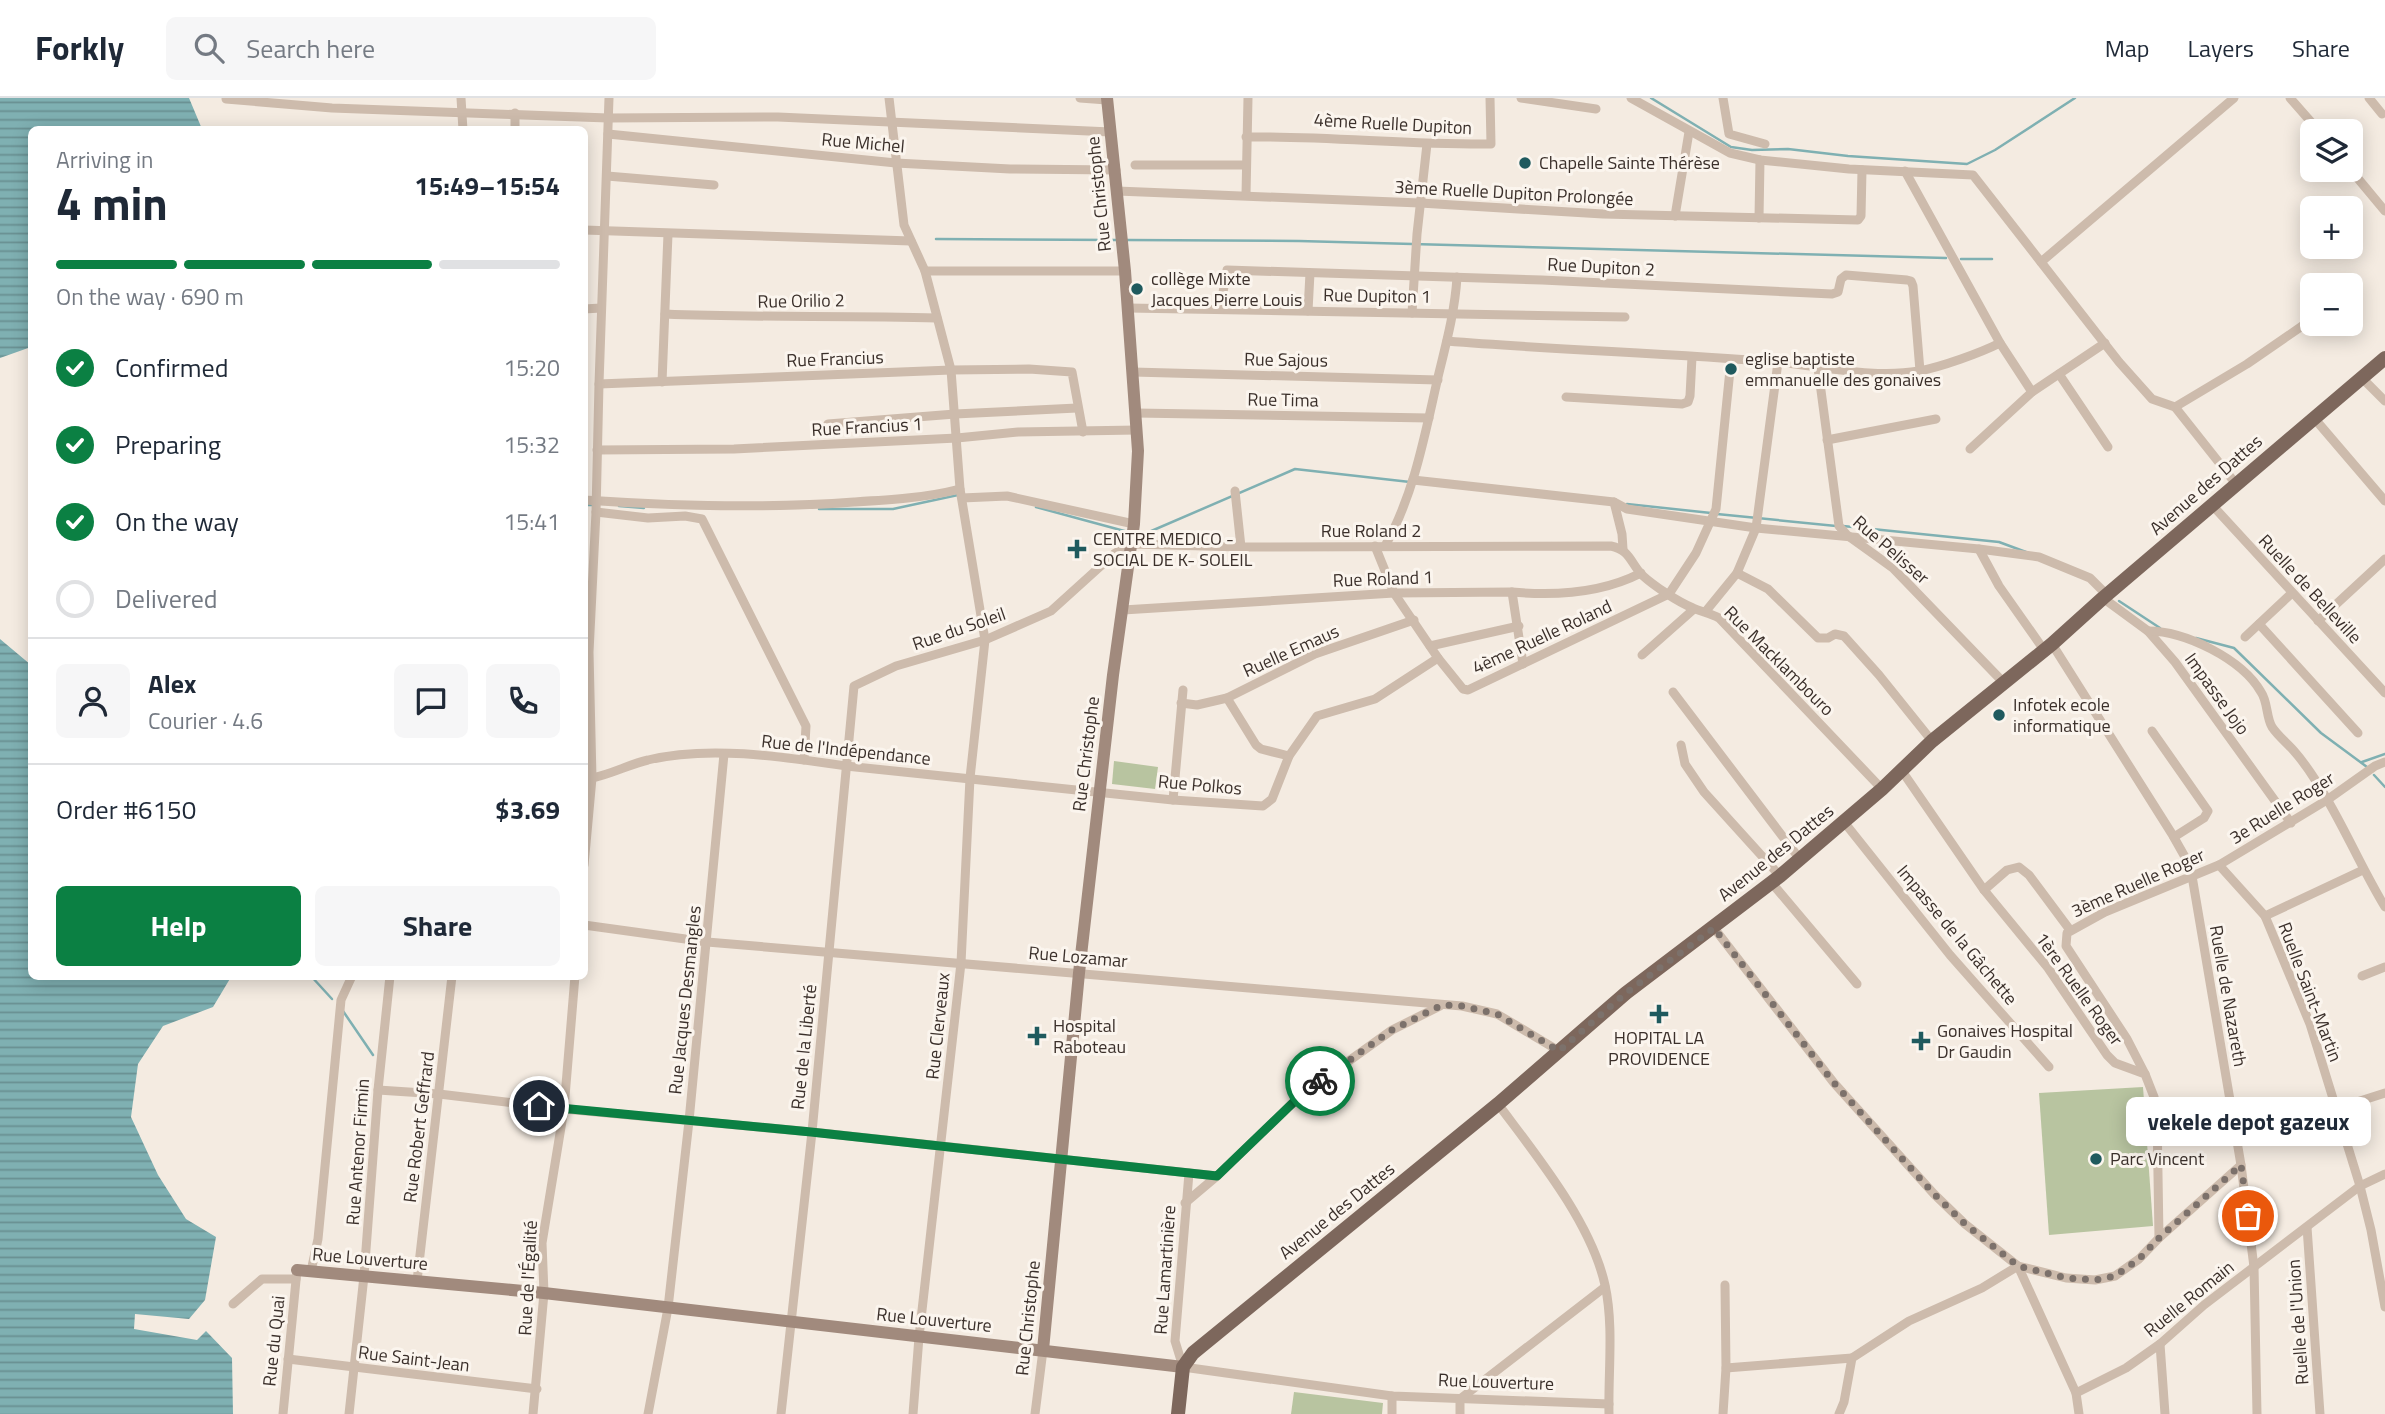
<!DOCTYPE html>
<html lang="en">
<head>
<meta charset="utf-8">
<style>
  body { margin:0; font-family:"Titillium Web",sans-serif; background:#f6f6f7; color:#1f2937; height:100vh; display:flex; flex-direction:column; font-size:26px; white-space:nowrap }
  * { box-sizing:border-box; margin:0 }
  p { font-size:23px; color:#747a83 }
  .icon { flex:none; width:38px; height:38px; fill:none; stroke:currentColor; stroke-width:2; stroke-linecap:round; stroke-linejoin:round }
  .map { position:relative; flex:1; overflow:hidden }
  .details { position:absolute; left:28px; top:28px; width:560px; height:854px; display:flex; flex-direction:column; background:#fff; border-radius:10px; box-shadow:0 4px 18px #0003 }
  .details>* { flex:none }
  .tools { position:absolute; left:2300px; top:21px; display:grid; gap:14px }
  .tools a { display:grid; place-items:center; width:63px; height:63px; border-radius:10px; background:#fff; box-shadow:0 4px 18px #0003; font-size:35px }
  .pin { position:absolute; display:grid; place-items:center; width:60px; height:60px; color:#fff; margin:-30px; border:4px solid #fff; border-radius:50%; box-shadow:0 2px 7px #0007 }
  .courier { position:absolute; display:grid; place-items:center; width:70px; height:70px; margin:-35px; border:5px solid #0b8043; border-radius:50%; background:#fff; color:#222; box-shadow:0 2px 9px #0007 }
  .bubble { position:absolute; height:49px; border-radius:10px; background:#fff; box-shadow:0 4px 18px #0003; font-size:23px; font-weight:700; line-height:49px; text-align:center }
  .headline em { font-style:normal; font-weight:700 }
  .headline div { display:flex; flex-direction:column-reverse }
  .headline { display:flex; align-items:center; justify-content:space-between; height:119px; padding:0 28px }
  h1 { font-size:46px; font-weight:700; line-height:52px }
  .bar { display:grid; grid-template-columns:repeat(4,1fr); gap:10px 7px; align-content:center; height:84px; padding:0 28px }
  .bar i { height:9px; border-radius:5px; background:#e0e1e3 }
  .bar .active { background:#0b8043 }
  .bar p { grid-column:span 4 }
  .line { display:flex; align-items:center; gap:18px; padding:0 28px; border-top:2px solid #e0e1e3 }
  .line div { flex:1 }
  .round { display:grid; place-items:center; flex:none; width:74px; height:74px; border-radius:10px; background:#f6f6f7 }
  ol { padding:0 28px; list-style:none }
  li { display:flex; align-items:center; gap:21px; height:77px }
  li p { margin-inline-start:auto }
  li .icon { padding:7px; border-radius:50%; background:#0b8043; color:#fff; stroke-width:4 }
  li:last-child { color:#747a83 }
  li i { width:38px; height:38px; border:4px solid #e0e1e3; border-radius:50% }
  .action { display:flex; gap:14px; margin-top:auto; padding:14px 28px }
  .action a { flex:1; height:80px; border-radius:10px; background:#0b8043; color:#fff; font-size:28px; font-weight:700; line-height:80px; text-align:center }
  .action a+a { background:#f6f6f7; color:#1f2937 }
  header { display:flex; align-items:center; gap:42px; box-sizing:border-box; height:98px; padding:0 35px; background:#fff; border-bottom:2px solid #e0e1e3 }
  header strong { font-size:33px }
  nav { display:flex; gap:38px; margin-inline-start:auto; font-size:24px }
  .search { width:490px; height:63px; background:#f6f6f7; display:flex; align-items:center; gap:18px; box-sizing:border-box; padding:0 24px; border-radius:10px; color:#747a83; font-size:26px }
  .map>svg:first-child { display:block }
</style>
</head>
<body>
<header>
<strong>Forkly</strong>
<div class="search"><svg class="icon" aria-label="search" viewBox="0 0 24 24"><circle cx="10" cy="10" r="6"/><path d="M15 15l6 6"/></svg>Search here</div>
<nav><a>Map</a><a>Layers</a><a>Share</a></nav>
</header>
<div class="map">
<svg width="2385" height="1316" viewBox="0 0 2385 1316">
  <defs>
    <pattern id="water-rules" width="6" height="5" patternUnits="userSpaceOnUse" patternTransform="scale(1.75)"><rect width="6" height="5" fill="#7fb0b2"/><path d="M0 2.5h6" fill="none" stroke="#699091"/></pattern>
  </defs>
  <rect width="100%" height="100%" fill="#f4ebe1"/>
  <g fill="#b8c4a0">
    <polygon points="1114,663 1158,669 1155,691 1112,686"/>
    <polygon points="2143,989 2153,1128 2049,1137 2039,995"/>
    <polygon points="1294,1294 1383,1305 1382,1316 1291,1316"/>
  </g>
  <g fill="url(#water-rules)">
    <polygon points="0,0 189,0 202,31 32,32 31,249 0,260"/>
    <polygon points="0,541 31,567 32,627 29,637 32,641 32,878 231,879 213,909 163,928 138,966 131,1019 158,1077 186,1121 216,1139 205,1202 189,1221 135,1216 134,1231 197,1242 206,1233 232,1260 233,1316 0,1316"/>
  </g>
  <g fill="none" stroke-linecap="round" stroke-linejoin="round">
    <g stroke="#7fb0b2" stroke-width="2.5">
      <polyline points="1651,0 1731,49 1752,52 1788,51 1848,58 1967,66 1995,52 2075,0"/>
      <polyline points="936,141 1117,142"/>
      <polyline points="1127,142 1299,143 1946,160"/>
      <polyline points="1961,161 1992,161"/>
      <polyline points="1627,406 1711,415"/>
      <polyline points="584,407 595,407"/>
      <polyline points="619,408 644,410"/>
      <polyline points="1036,409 1128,434"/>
      <polyline points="819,411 893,411 958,397"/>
      <polyline points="1717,416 1836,428"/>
      <polyline points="1843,428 1999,444 2026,454"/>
      <polyline points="1138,436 1142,437 1295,371 1410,384"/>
      <polyline points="2119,503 2160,530"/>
      <polyline points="2196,540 2234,550 2321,635 2367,669"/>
      <polyline points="2362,664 2385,656"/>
      <polyline points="2374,677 2385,689"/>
      <polyline points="311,878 332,901"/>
      <polyline points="343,913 373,957"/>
    </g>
    <g stroke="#cdbbac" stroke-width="9">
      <polyline points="461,0 463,32"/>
      <polyline points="889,0 904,127 925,173 951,272 960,391 985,542 970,680 961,865 919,1239 913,1316"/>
      <polyline points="1080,0 1107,2"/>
      <polyline points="1521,0 1596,11"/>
      <polyline points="1631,0 1730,55 1760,62 1849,71 1973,77 2119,264 2152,301 2175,309 2236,386"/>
      <polyline points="1723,0 1729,36 1765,46"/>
      <polyline points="2290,0 2319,33"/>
      <polyline points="2369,0 2382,16"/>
      <polyline points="226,1 332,10 608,20 778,19 1111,34"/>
      <polyline points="515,32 515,15"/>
      <polyline points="608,36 896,65 1010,71 1116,72"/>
      <path d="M1246 39C1328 38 1410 47 1491 46L1490 0"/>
      <polyline points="1135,67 1246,67"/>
      <polyline points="2350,71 2385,113"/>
      <polyline points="1905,73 2000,245 2032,294"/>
      <polyline points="607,78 714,87"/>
      <polyline points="1117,93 1420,105 1603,116 1858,122 1861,118 1862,72"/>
      <polyline points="1246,97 1248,0"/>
      <polyline points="1675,118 1689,34"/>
      <polyline points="1759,120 1760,62"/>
      <polyline points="584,132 911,143"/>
      <polyline points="2041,164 2234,0"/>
      <polyline points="925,173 1125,173"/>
      <polyline points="1128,210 1625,219"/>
      <polyline points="584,211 601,210"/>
      <polyline points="1220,211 1227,172 1542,182 1832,196 1838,194 1841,181 1846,177 1907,182 1911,183 1913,188 1920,273"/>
      <polyline points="1308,213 1310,175"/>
      <polyline points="1412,215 1417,136 1427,46"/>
      <path d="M665 216C756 220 847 217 937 220"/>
      <path d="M1447 243C1556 252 1667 255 1776 264 1823 268 1872 281 1919 273 1941 269 1980 255 2000 245"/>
      <polyline points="1818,270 1839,428 1847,437 1893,470 2004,585"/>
      <polyline points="1133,274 1438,282"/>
      <polyline points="2059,276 2108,349"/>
      <polyline points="2362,280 2385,303"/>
      <polyline points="662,284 668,136"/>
      <polyline points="599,286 951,272 1029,271 1072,274 1083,334"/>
      <polyline points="1566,299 1682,306 1688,304 1690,298 1692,259"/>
      <polyline points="2175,309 2247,266 2305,226"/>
      <polyline points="1136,315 1429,320"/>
      <polyline points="2314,320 2385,403"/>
      <polyline points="828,326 955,316 1077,310"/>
      <polyline points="1827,342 1936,321"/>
      <polyline points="1970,351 2032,294 2105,245"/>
      <polyline points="597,352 734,351 957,340 1018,334 1137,332"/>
      <polyline points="1413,382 1614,404 1627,411 1756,430 1979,451 2039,459 2090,480 2107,497"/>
      <polyline points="1235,393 1241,449"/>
      <polyline points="962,400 1007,398 1134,426"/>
      <path d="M584 402C674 408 764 411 854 404 889 402 925 400 960 391"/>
      <polyline points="1614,404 1622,436 1623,451"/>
      <polyline points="2213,408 2385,595"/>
      <polyline points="596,414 648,420 685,418 702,421 806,628 804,662"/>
      <path d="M1385 448C1414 397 1425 336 1438 279 1446 246 1455 213 1457 179"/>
      <polyline points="1979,451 1999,488 2044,552"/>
      <polyline points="1737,475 1768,491 1818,540 1828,540 1835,536 1844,538 1879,577 1932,643"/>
      <polyline points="1512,494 1523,566"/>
      <polyline points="2103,500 2148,533 2175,564 2291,725"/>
      <path d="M1123 512 1394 495 1512 494C1555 498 1602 495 1641 475"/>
      <polyline points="1706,513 1737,475 1756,430 1778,264"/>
      <polyline points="2318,523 2385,461"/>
      <polyline points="2259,526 2358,635"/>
      <path d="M2148 533C2185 533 2242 561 2261 594 2268 604 2266 619 2272 629 2278 638 2287 645 2294 653 2302 662 2309 672 2316 683 2342 723 2360 768 2385 809"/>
      <polyline points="2245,539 2292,495"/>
      <polyline points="2052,546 2172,736 2185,759 2192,778 2241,1067 2254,1169 2257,1316"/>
      <polyline points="1430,548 1519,528"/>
      <polyline points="1642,557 1694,511"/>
      <polyline points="1438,560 1463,591 1468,592 1669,496 1696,455 1716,411 1731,262"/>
      <polyline points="1673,594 1799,760"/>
      <polyline points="1181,605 1197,607 1227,600"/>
      <polyline points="2152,633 2208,713 2204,720 2174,739"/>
      <polyline points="1681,647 1685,666 1704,694 1780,778"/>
      <polyline points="1289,658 1261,651 1256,647 1227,600 1315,556 1414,522"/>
      <polyline points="1902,673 1984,792 2048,870 2107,957 2115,965 2145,976 2154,999 2157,1014 2159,1140"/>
      <path d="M592 680C612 676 630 666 648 662 709 647 785 659 846 668L1173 702 1263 708 1272 701 1289 658 1317 618 1375 601 1438 560 1394 495 1375 448"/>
      <polyline points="1173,702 1183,592"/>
      <polyline points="1844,724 1950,857 2049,969"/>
      <polyline points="584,767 592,680 589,554 596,414 599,286 609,0"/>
      <polyline points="2219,767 2265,818 2310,926 2360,1088 2371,1132 2385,1209"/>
      <polyline points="1771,784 1857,886"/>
      <polyline points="1984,792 2007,772 2019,769 2029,777 2070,832"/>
      <polyline points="2265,818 2363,772"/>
      <polyline points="584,827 707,844 1462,908 1497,916 1559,953"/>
      <polyline points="1714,830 1834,985 1934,1096 1965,1126 2018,1168 2076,1295 2079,1316"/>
      <polyline points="2362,878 2385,869"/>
      <polyline points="2145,976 2127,941 2066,848 2067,835 2105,814 2219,767 2327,702 2375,668 2385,664"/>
      <polyline points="378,992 439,996 564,1011 812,1034 1217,1078"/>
      <path d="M1498 1006C1536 1057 1591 1124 1605 1187 1614 1228 1608 1274 1609 1316"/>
      <polyline points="2335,1011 2385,995"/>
      <polyline points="1189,1075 1175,1243 1183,1269 1392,1298 1609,1306"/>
      <polyline points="1185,1105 1217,1078 1300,998 1392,932 1440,908"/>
      <polyline points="2307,1129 2320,1316"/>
      <polyline points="2018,1168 2066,1180 2095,1182 2115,1178 2139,1161 2159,1140 2241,1067"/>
      <polyline points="311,1173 318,1141 341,902 352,878"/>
      <polyline points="417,1183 452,878"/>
      <polyline points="233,1206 262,1181 296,1181"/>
      <polyline points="2160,1246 2165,1316"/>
      <polyline points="288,1261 537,1291"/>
      <polyline points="1726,1270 1852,1260"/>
      <polyline points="2076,1295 2126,1270 2160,1246 2204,1207 2360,1088 2385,1076"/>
      <polyline points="283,1316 297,1172"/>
      <polyline points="349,1316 364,1178 378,992 390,878"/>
      <polyline points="533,1316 544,1195 542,1145 564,1011 575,878"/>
      <polyline points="648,1316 668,1210 689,1023 724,656"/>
      <path d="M781 1316 812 1034 854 588 896 568 985 542 1051 513 1114 456 1131 446 1241 449 1611 448C1630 452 1630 464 1642 477 1654 488 1678 504 1693 510 1702 514 1710 515 1719 520L1882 691"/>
      <polyline points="1035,1316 1043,1252"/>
      <polyline points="1392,1316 1392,1298"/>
      <polyline points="1460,1316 1460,1301 1605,1189"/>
      <polyline points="1723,1316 1726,1270 1725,1187"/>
      <polyline points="1839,1316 1844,1304 1852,1260 1909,1223 1982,1190 2018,1168"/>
    </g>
    <g stroke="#a18a7d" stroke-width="12">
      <polyline points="297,1172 544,1195 1183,1269"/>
      <polyline points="1043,1252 1079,875 1113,577 1134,426 1138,353 1125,173 1107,0"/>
    </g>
    <polyline stroke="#7d675c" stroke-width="14" points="1178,1316 1183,1269 1193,1255 1498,1006 1626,895 1780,778 1882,691 1932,643 2052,546 2103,500 2385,260"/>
  </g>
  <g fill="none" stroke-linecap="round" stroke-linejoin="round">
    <polyline stroke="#7c716b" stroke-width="7" stroke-dasharray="0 12.6" points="1320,983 1392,932 1442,907 1462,908 1497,916 1559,953 1626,895 1714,830 1834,985 1934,1096 1965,1126 2018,1168 2066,1180 2095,1182 2115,1178 2139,1161 2159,1140 2241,1067 2248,1118"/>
    <polyline stroke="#0b8043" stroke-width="9" points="539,1008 811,1034 1217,1078 1300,998 1320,983"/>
  </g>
  <g fill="#1f5a5e" stroke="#fbf5ee" stroke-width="2.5">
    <circle cx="1525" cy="65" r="7"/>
    <circle cx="1137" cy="191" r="7"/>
    <circle cx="1731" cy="271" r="7"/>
    <path d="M1073.5 440.5h7v7h7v7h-7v7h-7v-7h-7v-7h7z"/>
    <circle cx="1999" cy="617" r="7"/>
    <path d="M1655.5 905.5h7v7h7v7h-7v7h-7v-7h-7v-7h7z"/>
    <path d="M1033.5 927.5h7v7h7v7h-7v7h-7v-7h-7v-7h7z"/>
    <path d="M1917.5 932.5h7v7h7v7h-7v7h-7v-7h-7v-7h7z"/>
    <circle cx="2096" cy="1061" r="7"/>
  </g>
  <g text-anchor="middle" stroke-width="6" stroke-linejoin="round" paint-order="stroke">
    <g font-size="18" fill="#3b302b" stroke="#fbf5ee">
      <text transform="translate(1393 26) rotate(3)" y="6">4ème Ruelle Dupiton</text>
      <text transform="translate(863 45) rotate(5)" y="6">Rue Michel</text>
      <text transform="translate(1514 95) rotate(3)" y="6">3ème Ruelle Dupiton Prolongée</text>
      <text transform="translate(1099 96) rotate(-96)" y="6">Rue Christophe</text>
      <text transform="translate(1601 169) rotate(3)" y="6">Rue Dupiton 2</text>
      <text transform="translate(1377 198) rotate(1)" y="6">Rue Dupiton 1</text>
      <text transform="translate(801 203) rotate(-1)" y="6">Rue Orilio 2</text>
      <text transform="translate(835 261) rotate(-2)" y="6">Rue Francius</text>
      <text transform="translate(1286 262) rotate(1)" y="6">Rue Sajous</text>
      <text transform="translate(1283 302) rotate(1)" y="6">Rue Tima</text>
      <text transform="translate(867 329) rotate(-3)" y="6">Rue Francius 1</text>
      <text transform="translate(2206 387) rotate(-41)" y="6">Avenue des Dattes</text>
      <text x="1371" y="439">Rue Roland 2</text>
      <text transform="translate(1891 452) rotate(41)" y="6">Rue Pelisser</text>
      <text transform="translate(1383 481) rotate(-2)" y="6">Rue Roland 1</text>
      <text transform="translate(2310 491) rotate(47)" y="6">Ruelle de Belleville</text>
      <text transform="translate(959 531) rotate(-19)" y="6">Rue du Soleil</text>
      <text transform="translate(1542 539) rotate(-25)" y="6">4ème Ruelle Roland</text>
      <text transform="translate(1291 553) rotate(-24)" y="6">Ruelle Emaus</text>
      <text transform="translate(1779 563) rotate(45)" y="6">Rue Macklambouro</text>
      <text transform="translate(2217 596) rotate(54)" y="6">Impasse Jojo</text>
      <text transform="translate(846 652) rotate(6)" y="6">Rue de l'Indépendance</text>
      <text transform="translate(1086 656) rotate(-83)" y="6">Rue Christophe</text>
      <text transform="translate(1200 687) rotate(5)" y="6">Rue Polkos</text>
      <text transform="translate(2282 710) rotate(-32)" y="6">3e Ruelle Roger</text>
      <text transform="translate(1776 755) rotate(-39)" y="6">Avenue des Dattes</text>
      <text transform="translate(2138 785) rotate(-24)" y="6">3ème Ruelle Roger</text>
      <text transform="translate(1957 837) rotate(50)" y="6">Impasse de la Gâchette</text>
      <text transform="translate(1078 859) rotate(5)" y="6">Rue Lozamar</text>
      <text transform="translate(2079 891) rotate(54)" y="6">1ère Ruelle Roger</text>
      <text transform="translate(2310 894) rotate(69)" y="6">Ruelle Saint-Martin</text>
      <text transform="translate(2228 898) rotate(80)" y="6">Ruelle de Nazareth</text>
      <text transform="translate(685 902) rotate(-84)" y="6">Rue Jacques Desmangles</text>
      <text transform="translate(938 928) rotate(-84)" y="6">Rue Clerveaux</text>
      <text transform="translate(804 949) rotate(-84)" y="6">Rue de la Liberté</text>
      <text transform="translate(419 1029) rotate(-83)" y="6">Rue Robert Geffrard</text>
      <text transform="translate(358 1054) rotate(-86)" y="6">Rue Antenor Firmin</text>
      <text transform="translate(1337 1113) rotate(-39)" y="6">Avenue des Dattes</text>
      <text transform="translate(370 1161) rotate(5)" y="6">Rue Louverture</text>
      <text transform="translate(1165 1172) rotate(-86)" y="6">Rue Lamartinière</text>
      <text transform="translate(528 1180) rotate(-87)" y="6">Rue de l'Égalité</text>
      <text transform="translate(2189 1201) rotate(-39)" y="6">Ruelle Romain</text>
      <text transform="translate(1028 1220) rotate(-84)" y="6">Rue Christophe</text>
      <text transform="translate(934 1222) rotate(6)" y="6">Rue Louverture</text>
      <text transform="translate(2298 1224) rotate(-94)" y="6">Ruelle de l'Union</text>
      <text transform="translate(274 1243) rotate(-84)" y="6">Rue du Quai</text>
      <text transform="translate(414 1261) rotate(7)" y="6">Rue Saint-Jean</text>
      <text transform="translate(1496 1284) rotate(2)" y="6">Rue Louverture</text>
    </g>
    <g font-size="18" fill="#3b302b" stroke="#fbf5ee" text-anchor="start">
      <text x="1539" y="71">Chapelle Sainte Thérèse</text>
      <text x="1151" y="187">collège Mixte<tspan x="1151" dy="21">Jacques Pierre Louis</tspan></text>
      <text x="1745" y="267">eglise baptiste<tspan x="1745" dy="21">emmanuelle des gonaives</tspan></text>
      <text x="1093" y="447">CENTRE MEDICO -<tspan x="1093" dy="21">SOCIAL DE K- SOLEIL</tspan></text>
      <text x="2013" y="613">Infotek ecole<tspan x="2013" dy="21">informatique</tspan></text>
      <text x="1053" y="934">Hospital<tspan x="1053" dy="21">Raboteau</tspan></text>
      <text x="1937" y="939">Gonaives Hospital<tspan x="1937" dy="21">Dr Gaudin</tspan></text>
      <text x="1659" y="946" text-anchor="middle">HOPITAL LA<tspan x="1659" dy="21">PROVIDENCE</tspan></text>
      <text x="2110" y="1067">Parc Vincent</text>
    </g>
  </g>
</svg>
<div class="tools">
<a><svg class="icon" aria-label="layers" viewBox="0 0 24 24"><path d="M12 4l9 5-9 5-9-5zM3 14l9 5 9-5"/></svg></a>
<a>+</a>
<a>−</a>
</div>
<div class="pin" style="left:2248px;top:1118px;background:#ea580c"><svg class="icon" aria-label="bag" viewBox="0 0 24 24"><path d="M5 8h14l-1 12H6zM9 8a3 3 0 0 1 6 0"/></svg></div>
<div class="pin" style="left:539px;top:1008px;background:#1f2937"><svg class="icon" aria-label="home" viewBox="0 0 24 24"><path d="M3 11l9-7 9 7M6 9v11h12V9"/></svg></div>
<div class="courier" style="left:1320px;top:983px"><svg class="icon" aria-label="bike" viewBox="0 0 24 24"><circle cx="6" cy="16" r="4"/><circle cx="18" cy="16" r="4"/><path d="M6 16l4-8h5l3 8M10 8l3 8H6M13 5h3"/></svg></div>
<div class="bubble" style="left:2126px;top:999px;width:245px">vekele depot gazeux</div>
<section class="details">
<div class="headline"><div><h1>4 min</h1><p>Arriving in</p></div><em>15:49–15:54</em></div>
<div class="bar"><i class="active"></i><i class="active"></i><i class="active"></i><i></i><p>On the way · 690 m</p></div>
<ol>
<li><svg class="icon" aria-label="check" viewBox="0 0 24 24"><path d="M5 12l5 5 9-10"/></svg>Confirmed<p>15:20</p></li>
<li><svg class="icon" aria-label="check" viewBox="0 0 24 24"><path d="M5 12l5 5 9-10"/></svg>Preparing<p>15:32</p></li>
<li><svg class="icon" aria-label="check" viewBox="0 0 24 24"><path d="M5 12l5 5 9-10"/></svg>On the way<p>15:41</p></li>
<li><i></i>Delivered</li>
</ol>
<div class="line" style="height:126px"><a class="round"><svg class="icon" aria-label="person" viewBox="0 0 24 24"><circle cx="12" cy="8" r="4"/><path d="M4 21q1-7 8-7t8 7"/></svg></a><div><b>Alex</b><p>Courier · 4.6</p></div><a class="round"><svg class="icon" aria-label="chat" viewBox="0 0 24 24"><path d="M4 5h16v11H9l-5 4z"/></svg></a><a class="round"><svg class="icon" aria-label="phone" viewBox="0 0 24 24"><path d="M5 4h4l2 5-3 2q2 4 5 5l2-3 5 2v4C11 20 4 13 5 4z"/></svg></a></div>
<div class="line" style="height:91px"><div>Order #6150</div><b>$3.69</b></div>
<div class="action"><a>Help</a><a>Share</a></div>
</section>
</div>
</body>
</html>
